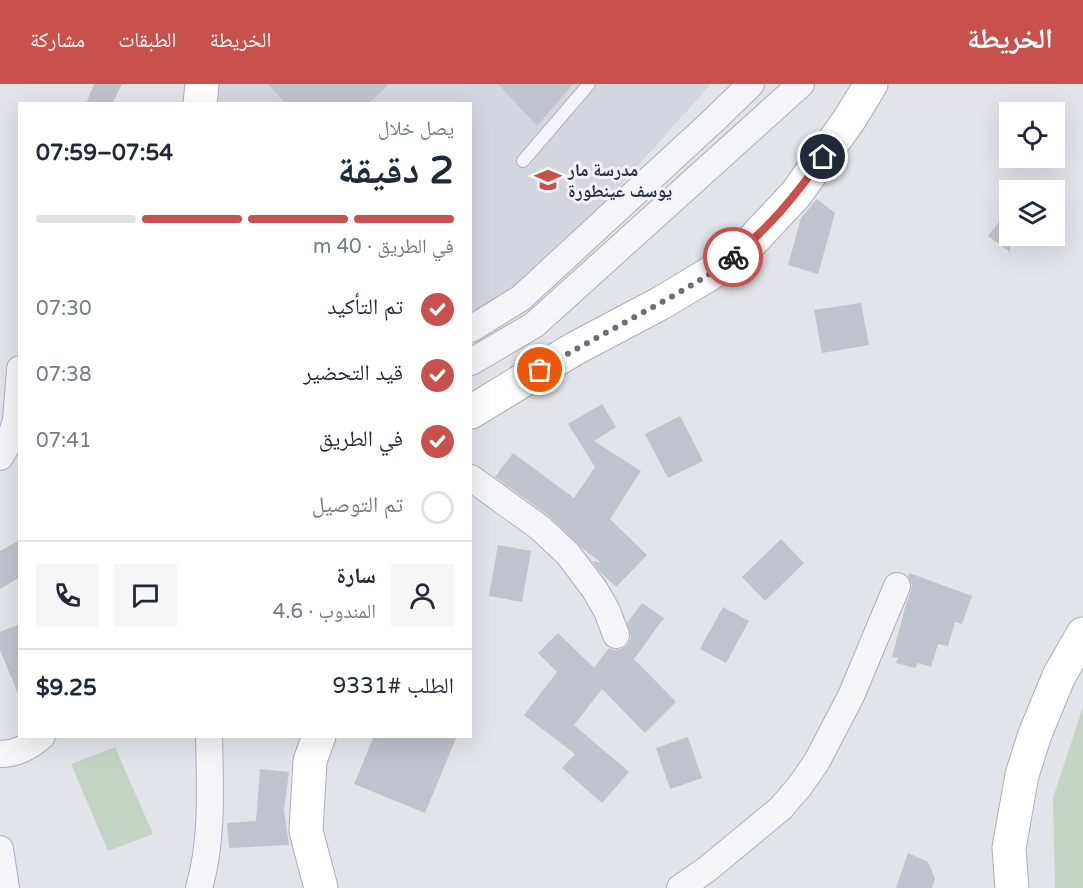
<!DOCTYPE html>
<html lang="ar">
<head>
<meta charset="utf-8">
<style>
  body { margin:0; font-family:"Varela Round","Noto Naskh Arabic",sans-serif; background:#f6f6f7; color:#1f2937; direction:rtl; height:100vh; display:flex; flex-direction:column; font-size:22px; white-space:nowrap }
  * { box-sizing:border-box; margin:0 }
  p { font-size:20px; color:#747a83 }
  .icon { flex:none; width:33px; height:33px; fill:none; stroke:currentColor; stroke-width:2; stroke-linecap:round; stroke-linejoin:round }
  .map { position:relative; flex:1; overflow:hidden; direction:ltr }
  .side { position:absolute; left:18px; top:18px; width:454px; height:636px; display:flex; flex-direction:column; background:#fff; border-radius:0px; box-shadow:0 6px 24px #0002; direction:rtl }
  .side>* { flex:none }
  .controls { position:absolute; left:999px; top:18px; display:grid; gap:12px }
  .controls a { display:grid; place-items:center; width:66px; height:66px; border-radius:0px; background:#fff; box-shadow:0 6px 24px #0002; font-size:30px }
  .pin { position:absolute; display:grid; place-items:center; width:51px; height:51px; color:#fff; margin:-26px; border:3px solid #fff; border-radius:50%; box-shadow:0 2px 6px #0007 }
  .courier { position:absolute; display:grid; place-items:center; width:60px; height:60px; margin:-30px; border:4px solid #c8514e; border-radius:50%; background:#fff; color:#222; box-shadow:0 2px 8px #0007 }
  .headline em { font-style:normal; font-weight:700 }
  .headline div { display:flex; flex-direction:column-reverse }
  .headline { display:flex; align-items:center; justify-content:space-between; height:102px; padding:0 18px }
  h1 { font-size:39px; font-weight:700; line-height:45px }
  .bar { display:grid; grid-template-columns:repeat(4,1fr); gap:9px 6px; align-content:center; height:72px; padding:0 18px }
  .bar i { height:8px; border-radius:4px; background:#e0e1e3 }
  .bar .on { background:#c8514e }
  .bar p { grid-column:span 4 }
  .line { display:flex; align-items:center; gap:15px; padding:0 18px; border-top:2px solid #e0e1e3 }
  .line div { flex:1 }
  .round { display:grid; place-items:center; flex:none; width:63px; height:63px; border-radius:0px; background:#f6f6f7 }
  ol { padding:0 18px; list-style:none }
  li { display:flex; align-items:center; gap:18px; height:66px }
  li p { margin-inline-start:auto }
  li .icon { padding:6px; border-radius:50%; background:#c8514e; color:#fff; stroke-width:4 }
  li:last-child { color:#747a83 }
  li i { width:33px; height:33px; border:3px solid #e0e1e3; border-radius:50% }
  header { display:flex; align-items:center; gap:36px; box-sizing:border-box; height:84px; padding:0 30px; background:#c8514e; color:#fff }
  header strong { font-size:28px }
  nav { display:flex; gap:33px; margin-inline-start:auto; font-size:21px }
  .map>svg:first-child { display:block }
</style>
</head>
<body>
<header>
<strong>الخريطة</strong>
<nav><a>الخريطة</a><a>الطبقات</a><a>مشاركة</a></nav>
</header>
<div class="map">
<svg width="1083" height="804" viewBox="0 0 1083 804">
  <rect width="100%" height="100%" fill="#e2e4ea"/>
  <polygon fill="#d4d6df" points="212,0 711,0 557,172 471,233 471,20 209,20"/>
  <g fill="#c5d3c4">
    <polygon points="1083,623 1083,804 1055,804 1053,714"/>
    <polygon points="115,663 153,750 108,767 71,680"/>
  </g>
  <g fill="#c0c2cc">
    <polygon points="94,0 122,0 112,20 86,20"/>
    <polygon points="268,0 389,0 368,20 286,20"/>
    <polygon points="498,0 573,0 537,42"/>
    <polygon points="817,115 835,129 818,190 788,181 801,134"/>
    <polygon points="1010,124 1010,168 988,152"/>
    <polygon points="861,219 869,261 822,269 814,226"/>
    <polygon points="602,320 616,343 594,357 641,387 610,435 647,471 616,503 599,487 592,477 602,479 583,465 548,431 495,393 513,369 574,414 595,383 568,340"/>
    <polygon points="680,332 703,377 668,394 645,350"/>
    <polygon points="781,455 804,479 765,517 742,493"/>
    <polygon points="20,456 20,493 0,505 0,467"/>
    <polygon points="498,461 531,467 522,518 489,512"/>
    <polygon points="909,489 972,512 962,540 955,538 948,562 938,560 931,583 918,579 915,584 896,579 898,574 892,573 906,520 911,507 912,501 908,492"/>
    <polygon points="642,519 664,534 634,575 676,618 645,649 602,605 574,641 616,677 615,678 617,677 629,688 602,719 562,684 575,670 524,631 557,588 538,569 558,549 594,584 609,564 614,566 621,565 628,560 631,553 627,539"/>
    <polygon points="723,523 749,537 726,579 700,565"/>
    <polygon points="20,540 20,612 19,612 0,566 0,548"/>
    <polygon points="374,652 457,652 425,729 354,700"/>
    <polygon points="688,653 702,694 670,705 656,664"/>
    <polygon points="260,685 289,688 284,726 289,761 229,764 227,739 256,737"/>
    <polygon points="908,769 928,778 935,795 932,804 896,804"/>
  </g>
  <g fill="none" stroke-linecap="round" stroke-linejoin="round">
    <g stroke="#abaeb7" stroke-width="14">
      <polyline id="lane" points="523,77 589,0"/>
    </g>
    <g stroke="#abaeb7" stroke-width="28">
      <g id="street">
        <polyline points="471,245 521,214 715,35 751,0"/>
        <polyline points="471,278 534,241 801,0"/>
        <polyline points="0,373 9,358 16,336 20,285"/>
        <polyline points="471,394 539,443 568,470 595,506 607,527 616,551"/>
        <path d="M0 670C16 670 30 663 42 652"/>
        <polyline points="0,765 6,804"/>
        <path d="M199 804C213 756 210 703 209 652"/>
        <polyline points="680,804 706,786 781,724 799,703 816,679 851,612 897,502"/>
      </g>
    </g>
    <g stroke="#abaeb7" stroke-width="35">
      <g id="secondary">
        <polyline points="200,20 202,0"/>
        <polyline points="471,328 574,265 661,219 716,186 752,157 796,110 849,36 871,0"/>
        <polyline points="319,652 310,677 306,747 321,804"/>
        <polyline points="1012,804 1009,764 1022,691 1035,650 1059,592 1083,550"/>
      </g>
    </g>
    <use href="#lane" stroke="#f5f5f8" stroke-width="12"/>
    <use href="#street" stroke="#f5f5f8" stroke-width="26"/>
    <use href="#secondary" stroke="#fff" stroke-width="33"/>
  </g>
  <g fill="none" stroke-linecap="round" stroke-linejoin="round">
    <path stroke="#6b6e7c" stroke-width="6" stroke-dasharray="0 10.8" d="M540 286C573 266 608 248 642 229 673 212 705 195 733 173"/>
    <path stroke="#c8514e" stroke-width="8" d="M733 173C769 144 796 111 823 73"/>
  </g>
  <defs>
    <g id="school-bare" transform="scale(2.07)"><path d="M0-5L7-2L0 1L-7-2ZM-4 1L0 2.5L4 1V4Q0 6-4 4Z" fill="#c8514e" stroke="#f2f3f7" stroke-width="2.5" paint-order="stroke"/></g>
  </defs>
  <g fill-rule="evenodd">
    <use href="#school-bare" x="548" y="96"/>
  </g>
  <g text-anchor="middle" stroke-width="6" stroke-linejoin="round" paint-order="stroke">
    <g font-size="18" font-weight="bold" fill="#2b2f41" stroke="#f2f3f7" text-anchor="start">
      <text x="568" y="92">مدرسة مار<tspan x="568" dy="21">يوسف عينطورة</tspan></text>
    </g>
  </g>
</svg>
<div class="controls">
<a><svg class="icon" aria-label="locate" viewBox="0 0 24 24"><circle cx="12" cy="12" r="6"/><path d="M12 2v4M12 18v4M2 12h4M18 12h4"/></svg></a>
<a><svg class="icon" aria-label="layers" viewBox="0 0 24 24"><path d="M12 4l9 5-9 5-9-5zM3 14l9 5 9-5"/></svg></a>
</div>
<div class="pin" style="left:540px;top:286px;background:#ea580c"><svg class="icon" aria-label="bag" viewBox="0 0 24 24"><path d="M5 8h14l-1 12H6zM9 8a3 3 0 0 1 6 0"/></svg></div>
<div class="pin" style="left:823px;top:73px;background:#1f2937"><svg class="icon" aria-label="home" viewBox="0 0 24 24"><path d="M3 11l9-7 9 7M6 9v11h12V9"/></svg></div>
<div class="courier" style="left:733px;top:173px"><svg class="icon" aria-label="bike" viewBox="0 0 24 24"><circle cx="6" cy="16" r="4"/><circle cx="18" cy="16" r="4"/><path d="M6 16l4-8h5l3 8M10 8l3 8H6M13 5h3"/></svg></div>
<section class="side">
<div class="headline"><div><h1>2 دقيقة</h1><p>يصل خلال</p></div><em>07:54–07:59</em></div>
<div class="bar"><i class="on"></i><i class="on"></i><i class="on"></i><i></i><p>في الطريق · 40 m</p></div>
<ol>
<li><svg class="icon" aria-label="check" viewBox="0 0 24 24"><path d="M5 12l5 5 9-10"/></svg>تم التأكيد<p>07:30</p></li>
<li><svg class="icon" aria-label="check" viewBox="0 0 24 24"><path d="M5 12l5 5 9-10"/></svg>قيد التحضير<p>07:38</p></li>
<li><svg class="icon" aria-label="check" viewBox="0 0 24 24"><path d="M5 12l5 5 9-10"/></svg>في الطريق<p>07:41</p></li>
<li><i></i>تم التوصيل</li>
</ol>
<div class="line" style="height:108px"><a class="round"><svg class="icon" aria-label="person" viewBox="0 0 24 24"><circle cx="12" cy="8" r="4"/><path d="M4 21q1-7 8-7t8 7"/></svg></a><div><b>سارة</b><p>المندوب · 4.6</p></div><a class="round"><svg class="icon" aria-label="chat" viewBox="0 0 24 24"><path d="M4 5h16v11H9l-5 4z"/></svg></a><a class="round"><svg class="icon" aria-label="phone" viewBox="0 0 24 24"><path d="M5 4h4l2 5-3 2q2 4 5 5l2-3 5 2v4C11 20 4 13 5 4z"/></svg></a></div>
<div class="line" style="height:78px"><div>الطلب #9331</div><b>$9.25</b></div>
</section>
</div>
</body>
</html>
